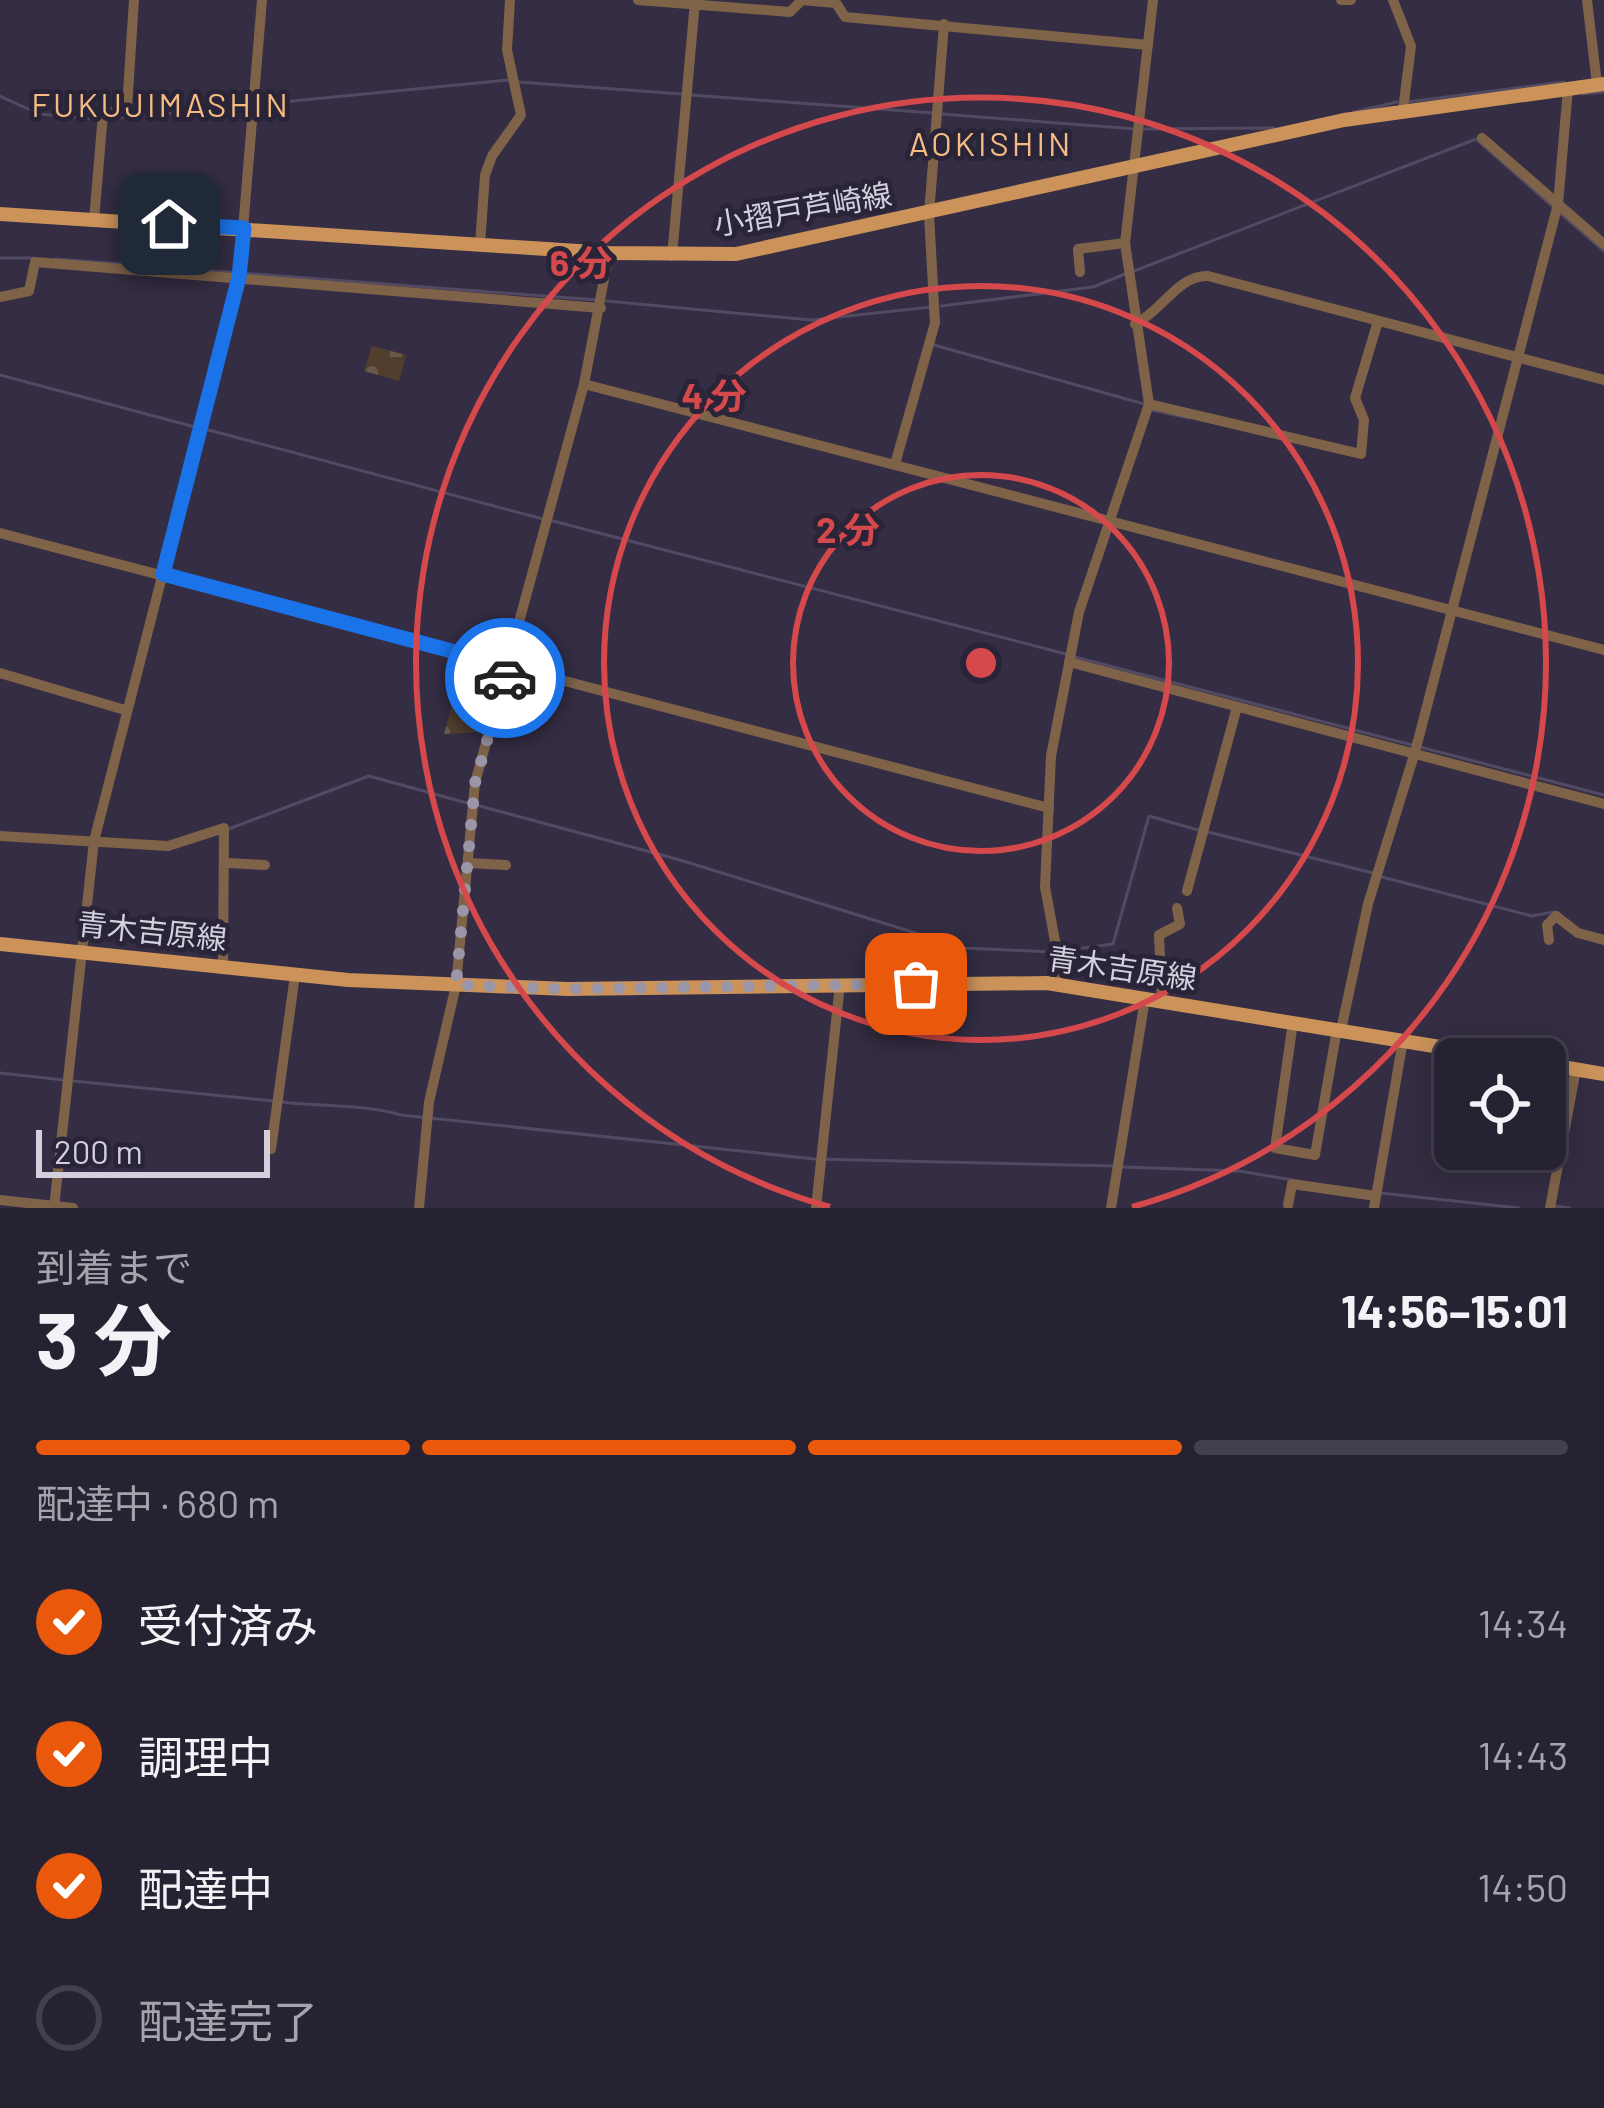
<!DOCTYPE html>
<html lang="ja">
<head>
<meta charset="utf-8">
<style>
  body { margin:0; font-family:Barlow,"Noto Sans JP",sans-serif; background:#332f3e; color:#f1f3f6; height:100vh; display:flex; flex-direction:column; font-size:45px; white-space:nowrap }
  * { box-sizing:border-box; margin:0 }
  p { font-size:39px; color:#a4a4ac }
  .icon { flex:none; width:66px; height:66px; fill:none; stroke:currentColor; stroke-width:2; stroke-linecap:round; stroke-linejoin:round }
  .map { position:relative; height:1208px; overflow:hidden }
  .details { display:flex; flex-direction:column; background:#272232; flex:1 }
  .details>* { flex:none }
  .controls { position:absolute; left:1434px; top:1038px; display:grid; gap:24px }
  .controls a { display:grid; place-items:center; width:132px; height:132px; border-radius:18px; background:#272232; box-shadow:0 6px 30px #0003,0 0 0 3px #433f4d; font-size:60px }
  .scale { position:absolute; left:36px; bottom:30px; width:234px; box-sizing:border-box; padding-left:12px; border:6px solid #d3cfdd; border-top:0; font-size:33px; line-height:42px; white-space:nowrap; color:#d3cfdd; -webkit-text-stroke:9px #2a2439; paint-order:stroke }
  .pin { position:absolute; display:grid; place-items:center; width:102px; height:102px; color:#fff; margin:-51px; border-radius:24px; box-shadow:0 6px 18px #0006 }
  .courier { position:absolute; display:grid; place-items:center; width:120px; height:120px; margin:-60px; border:9px solid #1a73e8; border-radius:50%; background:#fff; color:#222; box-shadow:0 3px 15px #0007 }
  .headline em { font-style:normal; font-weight:700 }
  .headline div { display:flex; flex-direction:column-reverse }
  .headline { display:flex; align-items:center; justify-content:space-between; height:204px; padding:0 36px }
  h1 { font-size:78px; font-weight:700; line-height:90px }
  .bar { display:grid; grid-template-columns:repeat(4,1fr); gap:18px 12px; align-content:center; height:144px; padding:0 36px }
  .bar i { height:15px; border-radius:9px; background:#433f4d }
  .bar .selected { background:#ea580c }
  .bar p { grid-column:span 4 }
  ol { padding:0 36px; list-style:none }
  li { display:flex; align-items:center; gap:36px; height:132px }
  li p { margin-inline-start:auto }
  li .icon { padding:12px; border-radius:50%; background:#ea580c; color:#fff; stroke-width:4 }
  li:last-child { color:#a4a4ac }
  li i { width:66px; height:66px; border:6px solid #433f4d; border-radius:50% }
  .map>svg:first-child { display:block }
</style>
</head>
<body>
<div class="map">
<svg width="1604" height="1208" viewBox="0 0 1604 1208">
  <defs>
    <pattern id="cemetery-stones" width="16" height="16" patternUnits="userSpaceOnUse" patternTransform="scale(3)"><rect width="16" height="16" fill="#513e2d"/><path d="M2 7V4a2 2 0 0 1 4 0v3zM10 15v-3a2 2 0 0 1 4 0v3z" fill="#69594b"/></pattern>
  </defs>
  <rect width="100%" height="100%" fill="#342d43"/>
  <g fill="url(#cemetery-stones)">
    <polygon points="372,346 406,355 399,381 364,371"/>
    <polygon points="472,692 480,732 444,734 455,693"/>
  </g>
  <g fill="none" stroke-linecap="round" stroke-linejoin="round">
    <g stroke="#524a63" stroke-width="3">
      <polyline points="518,82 682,94"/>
      <polyline points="1582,94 1604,92"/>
      <polyline points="691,95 933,113"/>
      <polyline points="0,96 39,114 96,119"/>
      <polyline points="1407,102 1564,82"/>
      <polyline points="1354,112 1397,102"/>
      <polyline points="942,114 1135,129 1274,128"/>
      <polyline points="106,119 508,80"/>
      <polyline points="1561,214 1604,251"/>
      <polyline points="0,258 34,258"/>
      <polyline points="56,259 597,300"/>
      <polyline points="1134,271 1476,139 1554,208"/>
      <polyline points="606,301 811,320 931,307"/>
      <polyline points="941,306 1093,287 1125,274"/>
      <polyline points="934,345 1144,404"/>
      <polyline points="0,375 195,427"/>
      <polyline points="1152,410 1189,418"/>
      <polyline points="205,429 543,519"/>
      <polyline points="553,521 1066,654"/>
      <polyline points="1075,657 1604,795"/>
      <polyline points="476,805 680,860 964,948 1052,952"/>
      <polyline points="226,830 369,776 467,803"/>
      <polyline points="1208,832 1373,873"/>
      <polyline points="1382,877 1532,916 1553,912"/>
      <polyline points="1062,951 1113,944 1149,816 1198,830"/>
      <polyline points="0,1073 64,1080"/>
      <polyline points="73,1081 273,1101"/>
      <path d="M282 1102C323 1107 363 1104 401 1115L815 1159 1114 1166"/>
      <polyline points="1123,1167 1239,1171 1293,1180"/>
      <polyline points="1380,1193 1519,1208"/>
      <polyline points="1553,1206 1570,1208"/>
    </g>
    <g stroke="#7f6349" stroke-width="10">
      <polyline points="638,0 790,12 802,0 836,3 845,17 1148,45"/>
      <polyline points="1341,0 1351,0"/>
      <polyline points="1393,0 1411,46 1403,110"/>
      <polyline points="1587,0 1597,84"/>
      <polyline points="1482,138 1604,244"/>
      <polyline points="94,220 103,114 127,108 134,0"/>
      <polyline points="480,244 485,175 492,156 521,115 507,50 510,0"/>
      <polyline points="672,256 695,2"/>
      <polyline points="1080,272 1078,249 1125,243"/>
      <polyline points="0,297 29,291 35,262 601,308"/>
      <path d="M1135 324C1162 311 1178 275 1208 276L1604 380"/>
      <polyline points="584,384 1604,650"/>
      <polyline points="1149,404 1361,454 1364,420 1355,398 1378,321"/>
      <polyline points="895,464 935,323 929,214 944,24"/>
      <polyline points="0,533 1049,808"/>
      <polyline points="1069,662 1604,804"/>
      <polyline points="0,673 125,710"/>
      <polyline points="0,836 168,846 224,828 223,968"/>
      <polyline points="226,863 265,865"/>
      <polyline points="468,863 506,865"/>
      <polyline points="1187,891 1237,707"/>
      <polyline points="1549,940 1547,925 1556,916 1578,933 1604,940"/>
      <polyline points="1063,984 1045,887 1051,756 1079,612 1149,404 1125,243 1153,0"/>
      <polyline points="1162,1002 1159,935 1180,924 1177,908"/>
      <polyline points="1293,1022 1275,1148 1315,1155 1337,1029"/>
      <polyline points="1341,1030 1368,904 1415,752 1558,204 1568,89"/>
      <polyline points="271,1149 295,975"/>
      <polyline points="0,1200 73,1208"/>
      <polyline points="1288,1205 1292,1184 1376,1196"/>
      <polyline points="54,1208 94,841 239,277 262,0"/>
      <polyline points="419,1208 429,1102 456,985 475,783 584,384 609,253"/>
      <polyline points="816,1208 840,984"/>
      <polyline points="1111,1208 1145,999"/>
      <polyline points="1374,1208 1403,1040"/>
      <polyline points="1550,1208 1576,1069"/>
    </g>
    <g stroke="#cb925a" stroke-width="14">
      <polyline points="0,214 609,253 736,254 1344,120 1604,84"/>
      <polyline points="0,944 348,980 567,989 1047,983 1514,1059"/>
      <polyline points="1545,1064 1604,1074"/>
    </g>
  </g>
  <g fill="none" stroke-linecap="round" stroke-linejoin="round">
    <polyline stroke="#9b96a7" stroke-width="12" stroke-dasharray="0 21.6" points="505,678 475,783 456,985 567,989 916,984"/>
    <polyline stroke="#1a73e8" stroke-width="15" points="169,224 244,228 239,277 163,574 508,666 505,678"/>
  </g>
  <g fill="none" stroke="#d5494c" stroke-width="6">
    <circle cx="981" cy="663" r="188"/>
    <circle cx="981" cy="663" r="377"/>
    <path d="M830 1207A565 565 0 1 1 1132 1207"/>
  </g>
  <g text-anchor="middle" stroke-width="10" stroke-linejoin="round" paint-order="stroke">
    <g font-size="30" fill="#d3cfdd" stroke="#2a2439">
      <text transform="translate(803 210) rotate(-10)" y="10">小摺戸芦崎線</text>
      <text transform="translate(152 932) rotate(6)" y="10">青木吉原線</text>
      <text transform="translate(1122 969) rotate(8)" y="10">青木吉原線</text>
    </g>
    <g font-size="33" letter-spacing="3" fill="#f5bb82" stroke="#2a2439">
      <text x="161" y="117">FUKUJIMASHIN</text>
      <text x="991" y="156">AOKISHIN</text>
    </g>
  </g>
  <circle cx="981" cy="663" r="18" fill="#d5494c" stroke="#2a2439" stroke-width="6"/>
  <g font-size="36" text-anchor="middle" font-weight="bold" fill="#d5494c" stroke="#2a2439" stroke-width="10" stroke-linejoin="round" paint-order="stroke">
    <text x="581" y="276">6 分</text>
    <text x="714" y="409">4 分</text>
    <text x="848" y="543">2 分</text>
  </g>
</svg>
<div class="controls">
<a><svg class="icon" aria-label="locate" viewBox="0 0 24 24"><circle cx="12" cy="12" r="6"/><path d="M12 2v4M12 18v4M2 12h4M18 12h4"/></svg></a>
</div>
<div class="scale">200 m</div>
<div class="pin" style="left:916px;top:984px;background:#ea580c"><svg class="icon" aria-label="bag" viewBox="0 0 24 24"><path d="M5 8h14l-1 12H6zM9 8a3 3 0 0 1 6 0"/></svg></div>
<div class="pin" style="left:169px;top:224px;background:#1f2937"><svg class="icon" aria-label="home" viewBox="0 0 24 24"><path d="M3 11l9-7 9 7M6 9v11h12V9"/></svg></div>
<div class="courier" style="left:505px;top:678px"><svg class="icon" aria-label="car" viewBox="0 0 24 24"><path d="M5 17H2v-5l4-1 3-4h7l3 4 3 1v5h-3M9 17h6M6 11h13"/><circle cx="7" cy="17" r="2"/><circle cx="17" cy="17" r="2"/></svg></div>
</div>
<section class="details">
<div class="headline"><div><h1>3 分</h1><p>到着まで</p></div><em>14:56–15:01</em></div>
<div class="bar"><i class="selected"></i><i class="selected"></i><i class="selected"></i><i></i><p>配達中 · 680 m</p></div>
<ol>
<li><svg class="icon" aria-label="check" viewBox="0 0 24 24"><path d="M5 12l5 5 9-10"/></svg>受付済み<p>14:34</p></li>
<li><svg class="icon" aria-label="check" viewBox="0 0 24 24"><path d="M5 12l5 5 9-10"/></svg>調理中<p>14:43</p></li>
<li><svg class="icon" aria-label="check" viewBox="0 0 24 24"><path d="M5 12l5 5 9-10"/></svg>配達中<p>14:50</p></li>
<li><i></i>配達完了</li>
</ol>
</section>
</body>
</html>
